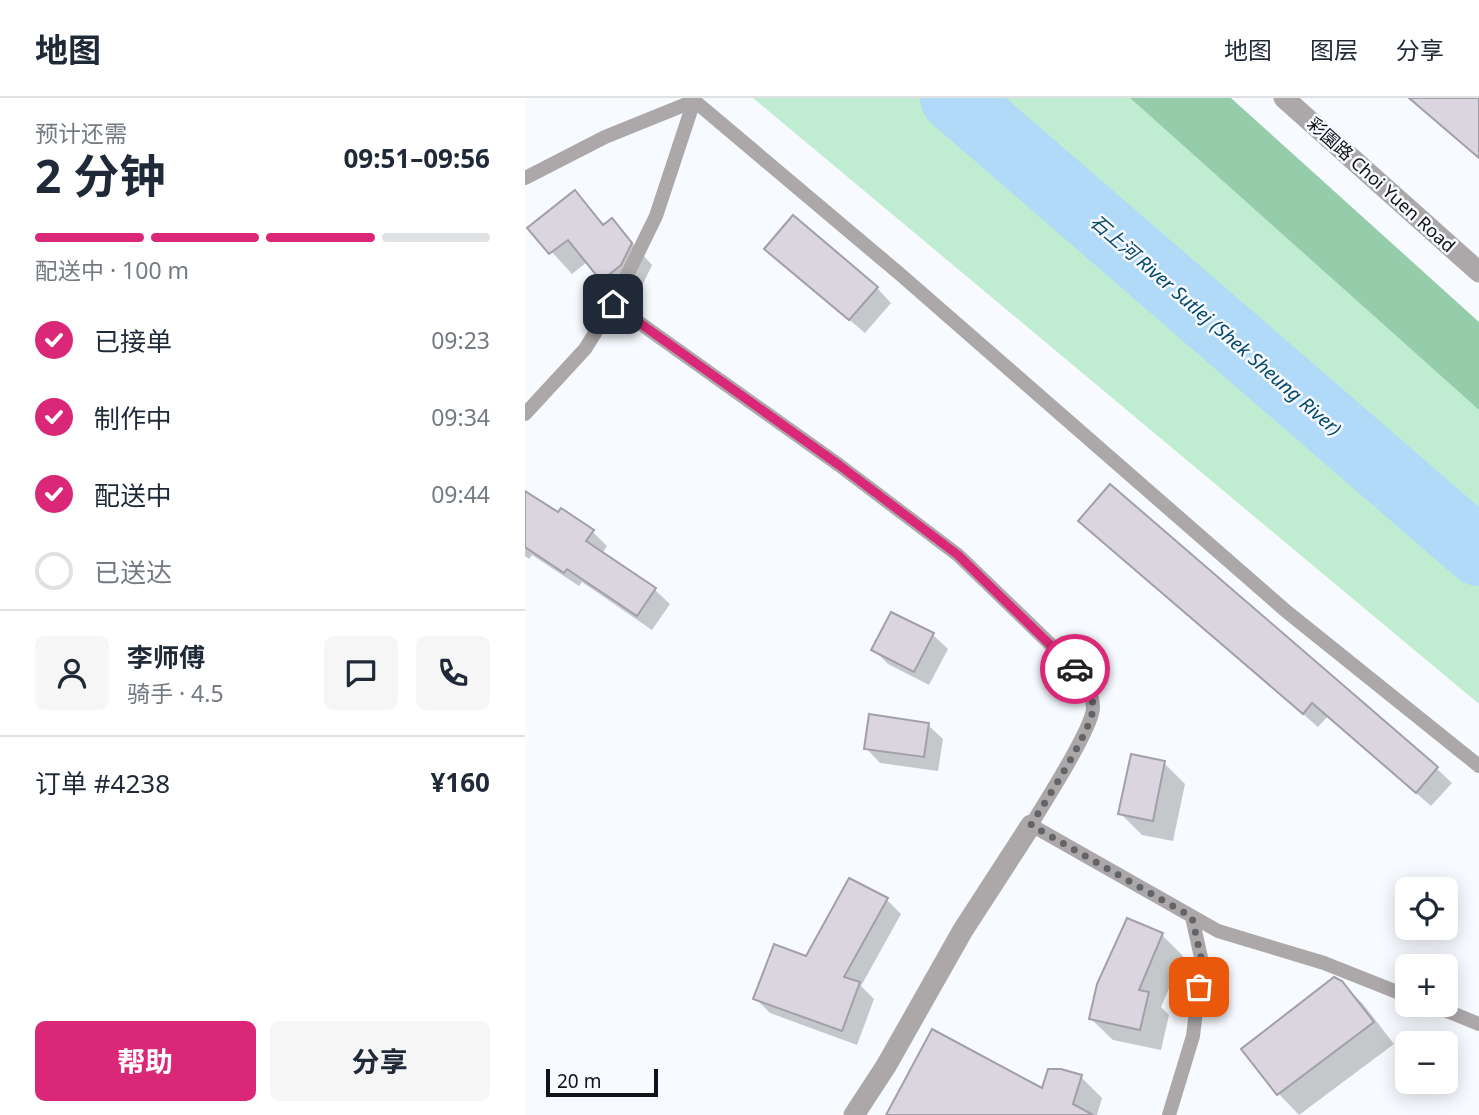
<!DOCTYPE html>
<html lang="zh">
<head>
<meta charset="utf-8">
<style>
  body { margin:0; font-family:"Noto Sans","Noto Sans SC",sans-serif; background:#f6f6f7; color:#1f2937; height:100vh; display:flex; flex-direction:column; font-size:26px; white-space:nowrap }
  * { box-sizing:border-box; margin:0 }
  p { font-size:23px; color:#747a83 }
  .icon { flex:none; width:38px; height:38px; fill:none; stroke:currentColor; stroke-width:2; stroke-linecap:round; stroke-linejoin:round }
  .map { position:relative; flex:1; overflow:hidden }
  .side { display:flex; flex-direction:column; background:#fff; width:525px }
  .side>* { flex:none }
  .fabs { position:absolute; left:870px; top:779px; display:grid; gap:14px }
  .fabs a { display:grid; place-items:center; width:63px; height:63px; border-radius:10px; background:#fff; box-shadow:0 4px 18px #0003; font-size:35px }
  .scale { position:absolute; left:21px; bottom:18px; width:112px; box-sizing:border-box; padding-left:7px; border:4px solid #111317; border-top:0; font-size:19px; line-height:24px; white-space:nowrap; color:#111317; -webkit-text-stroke:5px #f7fafe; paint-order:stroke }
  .pin { position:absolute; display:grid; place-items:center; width:60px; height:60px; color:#fff; margin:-30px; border-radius:14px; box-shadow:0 4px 10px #0006 }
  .courier { position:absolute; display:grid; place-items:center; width:70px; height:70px; margin:-35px; border:5px solid #db2777; border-radius:50%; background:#fff; color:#222; box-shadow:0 2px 9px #0007 }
  .head em { font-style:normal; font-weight:700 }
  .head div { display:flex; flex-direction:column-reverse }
  .head { display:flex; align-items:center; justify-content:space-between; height:119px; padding:0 35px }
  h1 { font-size:46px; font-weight:700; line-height:52px }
  .bar { display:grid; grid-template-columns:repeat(4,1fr); gap:10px 7px; align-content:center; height:84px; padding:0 35px }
  .bar i { height:9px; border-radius:5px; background:#e0e1e3 }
  .bar .on { background:#db2777 }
  .bar p { grid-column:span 4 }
  .line { display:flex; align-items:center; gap:18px; padding:0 35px; border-top:2px solid #e0e1e3 }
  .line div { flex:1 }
  .round { display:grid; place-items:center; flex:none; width:74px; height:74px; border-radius:10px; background:#f6f6f7 }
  ol { padding:0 35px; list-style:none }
  li { display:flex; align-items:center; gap:21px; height:77px }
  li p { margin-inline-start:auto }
  li .icon { padding:7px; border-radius:50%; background:#db2777; color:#fff; stroke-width:4 }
  li:last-child { color:#747a83 }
  li i { width:38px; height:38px; border:4px solid #e0e1e3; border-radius:50% }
  .action { display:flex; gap:14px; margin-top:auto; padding:14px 35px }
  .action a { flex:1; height:80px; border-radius:10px; background:#db2777; color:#fff; font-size:28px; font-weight:700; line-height:80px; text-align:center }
  .action a+a { background:#f6f6f7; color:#1f2937 }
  header { display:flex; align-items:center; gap:42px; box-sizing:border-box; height:98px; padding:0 35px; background:#fff; border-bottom:2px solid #e0e1e3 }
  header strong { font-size:33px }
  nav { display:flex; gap:38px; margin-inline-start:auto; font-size:24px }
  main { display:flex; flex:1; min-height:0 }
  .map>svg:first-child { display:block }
</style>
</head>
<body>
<header>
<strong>地图</strong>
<nav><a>地图</a><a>图层</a><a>分享</a></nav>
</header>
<main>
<section class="side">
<div class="head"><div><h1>2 分钟</h1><p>预计还需</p></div><em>09:51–09:56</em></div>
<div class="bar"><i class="on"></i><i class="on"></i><i class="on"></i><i></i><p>配送中 · 100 m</p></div>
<ol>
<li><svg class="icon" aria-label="check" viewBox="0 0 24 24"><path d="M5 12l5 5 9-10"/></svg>已接单<p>09:23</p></li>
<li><svg class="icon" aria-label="check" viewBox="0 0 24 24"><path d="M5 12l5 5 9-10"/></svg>制作中<p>09:34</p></li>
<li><svg class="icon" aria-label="check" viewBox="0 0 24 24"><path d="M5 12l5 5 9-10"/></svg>配送中<p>09:44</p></li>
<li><i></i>已送达</li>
</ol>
<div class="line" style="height:126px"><a class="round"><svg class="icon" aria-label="person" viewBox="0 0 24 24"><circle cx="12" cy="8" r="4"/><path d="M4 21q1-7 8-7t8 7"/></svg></a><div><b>李师傅</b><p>骑手 · 4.5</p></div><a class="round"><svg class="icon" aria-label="chat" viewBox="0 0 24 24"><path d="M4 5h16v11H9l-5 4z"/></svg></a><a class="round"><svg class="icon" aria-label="phone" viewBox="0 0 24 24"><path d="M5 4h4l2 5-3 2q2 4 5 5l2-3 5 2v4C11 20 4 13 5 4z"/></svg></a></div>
<div class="line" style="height:91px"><div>订单 #4238</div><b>¥160</b></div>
<div class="action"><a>帮助</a><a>分享</a></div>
</section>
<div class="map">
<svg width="954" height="1017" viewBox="0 0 954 1017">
  <rect width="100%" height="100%" fill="#f7fafe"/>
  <polygon fill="#c0ecd1" points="228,0 605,0 954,312 954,606"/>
  <polygon fill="#95cdab" points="605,0 706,0 954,224 954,312"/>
  <g fill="#0003">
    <polygon points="883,0 954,0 954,61"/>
    <polygon points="50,95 80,127 87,122 127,167 117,188 98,203 62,164 47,176 5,130"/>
    <polygon points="241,151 352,190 366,205 340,235"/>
    <polygon points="585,388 912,671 927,685 906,708 803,618 793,629 570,437"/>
    <polygon points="0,395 34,416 68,434 82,448 77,456 130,492 145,506 127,532 57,484 54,488 7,457 4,461 0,458"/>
    <polygon points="408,537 423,551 404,587 363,566 349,552"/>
    <polygon points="403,627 418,641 413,673 355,665 341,650"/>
    <polygon points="639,665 660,686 648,743 617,737 595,715"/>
    <polygon points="362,802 376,816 336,888 349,901 332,947 245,915 230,900"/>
    <polygon points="637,837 658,858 636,909 644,917 636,952 588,942 566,921"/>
    <polygon points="816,884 838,906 869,946 774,1017 754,996 718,951"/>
    <polygon points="556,979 577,1000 572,1017 364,1017 518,993"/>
  </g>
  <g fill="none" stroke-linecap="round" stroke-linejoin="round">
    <polyline stroke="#b0daf8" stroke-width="68" points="429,0 954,454"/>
  </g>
  <g fill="#dad5df" stroke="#a39fa8" stroke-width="2">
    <polygon points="884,0 954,0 954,60"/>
    <polygon points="50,92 78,127 87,120 107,145 96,167 76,183 43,142 24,156 2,130"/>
    <polygon points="268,117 353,189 324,222 239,151"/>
    <polygon points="585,386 913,669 891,695 787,605 778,616 553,423"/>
    <polygon points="0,393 33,414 36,410 69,432 61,443 131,490 112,518 42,471 39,475 0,449"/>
    <polygon points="366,514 409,535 389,574 346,552"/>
    <polygon points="344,616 404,625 399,659 339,651"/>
    <polygon points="606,656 640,663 628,723 593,716"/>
    <polygon points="324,780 363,800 319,879 335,884 317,933 228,901 249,846 281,858"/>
    <polygon points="602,820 638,835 614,892 624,894 615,932 564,921 572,886"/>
    <polygon points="809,879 817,883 849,924 752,997 716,951"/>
    <polygon points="407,931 517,990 523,971 536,971 557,977 548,1006 568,1017 361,1017"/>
  </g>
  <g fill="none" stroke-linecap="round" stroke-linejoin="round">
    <g stroke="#aca7a9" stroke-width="14">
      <polyline points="166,0 376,177 761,513 954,668"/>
      <path d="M169 3 131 118 88 206 314 367 433 457 554 574C561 586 568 596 568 610 567 631 520 704 506 727L693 833 799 865 882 898"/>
      <polyline points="0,80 80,39 169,3"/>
      <polyline points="0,316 60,251 88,206"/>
      <polyline points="905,906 954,926"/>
      <polyline points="644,1017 668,938 677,864 667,819"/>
    </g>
    <g stroke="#aca7a9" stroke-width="21">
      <polyline points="759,0 954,174"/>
      <polyline points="329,1017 361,968 438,832 506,727"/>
    </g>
  </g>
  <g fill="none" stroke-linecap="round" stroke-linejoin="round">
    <path stroke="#626468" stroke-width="7" stroke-dasharray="0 12.6" d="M550 571C560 581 568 596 568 610 567 632 520 704 506 727L667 819 677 864 674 889"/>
    <polyline stroke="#db2777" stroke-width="9" points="88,206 314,367 433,457 550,571"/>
  </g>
  <g text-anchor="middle" stroke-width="5" stroke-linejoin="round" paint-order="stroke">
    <g font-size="18" fill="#111317" stroke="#f7fafe">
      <text transform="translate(856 87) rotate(42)" y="6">彩園路 Choi Yuen Road</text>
    </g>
    <g font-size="19" font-style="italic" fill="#03486b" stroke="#f7fafe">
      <text transform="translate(691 227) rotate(41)" y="7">石上河 River Sutlej (Shek Sheung River)</text>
    </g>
  </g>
</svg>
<div class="fabs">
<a><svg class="icon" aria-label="locate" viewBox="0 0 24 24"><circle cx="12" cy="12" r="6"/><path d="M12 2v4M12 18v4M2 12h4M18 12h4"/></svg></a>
<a>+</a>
<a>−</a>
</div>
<div class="scale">20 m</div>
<div class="pin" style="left:674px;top:889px;background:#ea580c"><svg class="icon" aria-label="bag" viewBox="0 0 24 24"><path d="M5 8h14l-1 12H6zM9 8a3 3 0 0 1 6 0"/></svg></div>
<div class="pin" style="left:88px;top:206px;background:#1f2937"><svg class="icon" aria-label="home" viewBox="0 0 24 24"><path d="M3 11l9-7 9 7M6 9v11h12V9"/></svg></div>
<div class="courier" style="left:550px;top:571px"><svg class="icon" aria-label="car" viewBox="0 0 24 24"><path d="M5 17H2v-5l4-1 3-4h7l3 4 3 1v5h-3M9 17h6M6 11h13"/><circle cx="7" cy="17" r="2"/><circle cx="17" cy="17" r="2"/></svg></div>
</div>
</main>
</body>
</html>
